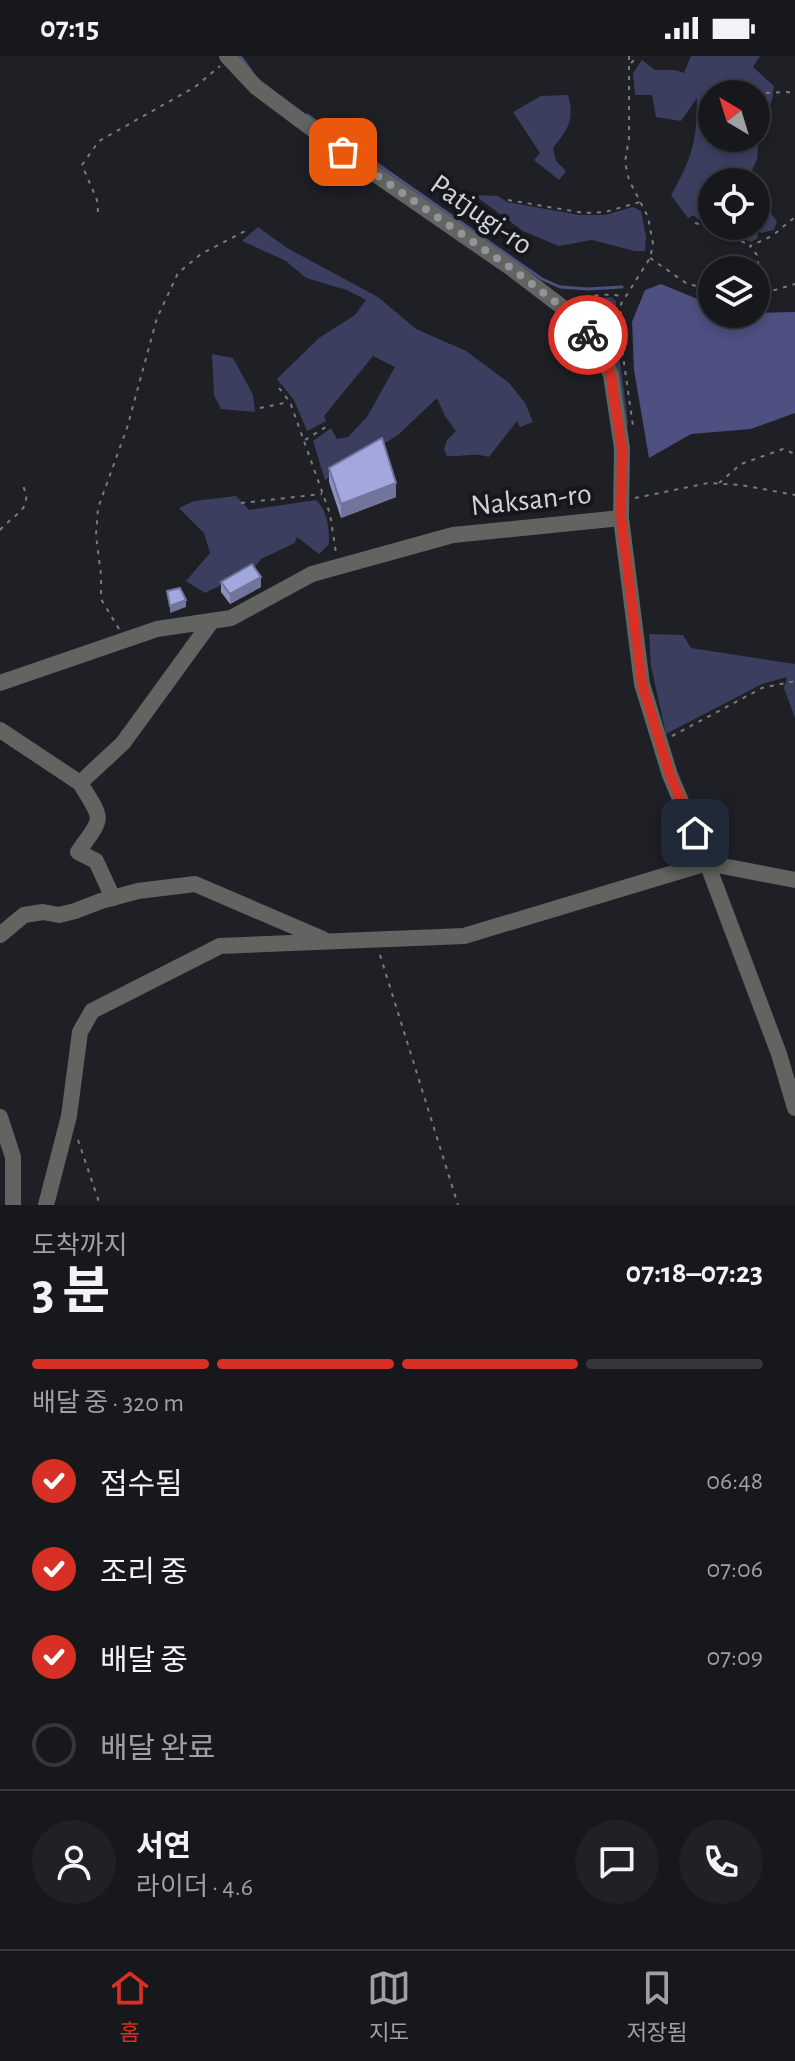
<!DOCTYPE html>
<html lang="ko">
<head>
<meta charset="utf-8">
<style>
  body { margin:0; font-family:"Alegreya Sans","Noto Sans KR",sans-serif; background:#202125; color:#f1f3f6; height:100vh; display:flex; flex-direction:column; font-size:30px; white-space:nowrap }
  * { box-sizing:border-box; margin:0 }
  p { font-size:26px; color:#9ea0a3 }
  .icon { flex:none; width:44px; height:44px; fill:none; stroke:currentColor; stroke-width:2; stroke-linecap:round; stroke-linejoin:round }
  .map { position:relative; height:1149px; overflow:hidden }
  .details { display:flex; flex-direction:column; background:#17181c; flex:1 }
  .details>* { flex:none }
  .needle { width:52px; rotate:322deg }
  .tools { position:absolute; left:698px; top:24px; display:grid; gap:16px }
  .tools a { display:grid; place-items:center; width:72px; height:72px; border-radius:50%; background:#17181c; box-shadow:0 4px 12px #0003,0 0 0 2px #36373b; font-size:40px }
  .pin { position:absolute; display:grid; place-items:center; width:68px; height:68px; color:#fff; margin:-34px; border-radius:16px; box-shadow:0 4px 12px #0006 }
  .courier { position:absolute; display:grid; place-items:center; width:80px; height:80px; margin:-40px; border:6px solid #d93025; border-radius:50%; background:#fff; color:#222; box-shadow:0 2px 10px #0007 }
  .overview em { font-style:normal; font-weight:700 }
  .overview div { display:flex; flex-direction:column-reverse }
  .overview { display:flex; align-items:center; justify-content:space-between; height:136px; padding:0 32px }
  h1 { font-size:52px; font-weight:700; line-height:60px }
  .bar { display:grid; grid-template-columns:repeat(4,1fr); gap:12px 8px; align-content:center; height:96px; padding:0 32px }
  .bar i { height:10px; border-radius:6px; background:#36373b }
  .bar .active { background:#d93025 }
  .bar p { grid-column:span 4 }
  .line { display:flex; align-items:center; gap:20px; padding:0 32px; border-top:2px solid #36373b }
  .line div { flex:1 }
  .round { display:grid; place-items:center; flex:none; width:84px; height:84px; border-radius:42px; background:#202125 }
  ol { padding:0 32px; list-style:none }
  li { display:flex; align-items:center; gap:24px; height:88px }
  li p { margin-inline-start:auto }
  li .icon { padding:8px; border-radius:50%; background:#d93025; color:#fff; stroke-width:4 }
  li:last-child { color:#9ea0a3 }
  li i { width:44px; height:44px; border:4px solid #36373b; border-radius:50% }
  .status { display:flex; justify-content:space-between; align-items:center; height:56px; padding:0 40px; background:#17181c; direction:ltr }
  .status svg { height:22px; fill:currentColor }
  .tab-bar { display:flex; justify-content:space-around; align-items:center; height:112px; border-top:2px solid #36373b; background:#17181c; font-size:22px; color:#9ea0a3 }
  .tab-bar a { display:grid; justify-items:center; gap:4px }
  .tab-bar .active { color:#d93025 }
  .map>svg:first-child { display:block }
</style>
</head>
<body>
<div class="status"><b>07:15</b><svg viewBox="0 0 49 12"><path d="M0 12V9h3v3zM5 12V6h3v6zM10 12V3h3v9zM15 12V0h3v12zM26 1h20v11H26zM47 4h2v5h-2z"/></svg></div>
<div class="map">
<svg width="795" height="1149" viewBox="0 0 795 1149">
  <rect width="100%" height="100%" fill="#1f2026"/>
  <g fill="#3c3e5f" fill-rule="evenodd">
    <path d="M691 0H760L753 11 774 30 772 44 760 68 757 103 747 126H712V169L696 162 694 159 688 162 671 139C692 103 697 85 697 42L681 65 656 61 652 39H635L633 17 642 4 655 14H675L684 17ZM712 38H756V82H712Z"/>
    <path d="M568 39C575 64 568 73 553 92L556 105 566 115 559 124 534 104 540 97 513 56 541 40Z"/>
    <polygon points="756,137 771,148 771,158 777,165 774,174 761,177 757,174 758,182 751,186 714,170 756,170"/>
    <polygon points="474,139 498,140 507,146 579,159 605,159 633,151 641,155 646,181 645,195 635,195 592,184 559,190 523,175"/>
    <path d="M258 171 287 192 378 241 416 273 466 295 509 327 525 347 533 366 520 371 517 365 489 401C472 396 464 401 447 400L444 393 447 384 456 375 445 360 437 342 398 379 325 424 313 385 331 372 337 383 348 381 367 361 395 311 373 300 324 360 326 365 307 375 294 344 277 323 319 282 355 259 366 244 347 234 306 222 286 205 242 185Z"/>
    <polygon points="611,241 616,245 616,275 628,367 625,375 618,318 605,285 581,252 588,244"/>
    <polygon points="212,298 233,302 253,339 255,356 221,353 214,339"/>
    <path d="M236 440 249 454 316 444C328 456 329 472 329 488L319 498 297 481 295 487 261 503 253 513 205 537 186 525 210 497 204 477 179 452 194 445Z"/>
    <polygon points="649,578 683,579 691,592 795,608 795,662 784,632 787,621 762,628 666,678 651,610"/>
  </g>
  <polygon fill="#4d5080" points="661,228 712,249 712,258 795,256 795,357 751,373 691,378 649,402 634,314 632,266 645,234"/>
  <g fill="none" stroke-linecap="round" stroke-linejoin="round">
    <g stroke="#4d5080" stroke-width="3">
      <polyline points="240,0 251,15"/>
      <polyline points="307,59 542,223 560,231 588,233 622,231"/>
    </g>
    <g stroke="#7a7b80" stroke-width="2" stroke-dasharray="4 6" stroke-linecap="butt">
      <polyline points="629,0 629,82 625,106 629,124 648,161 653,188 650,202 621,248 620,279 633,370"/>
      <polyline points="631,7 638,0"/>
      <polyline points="766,37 788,36 795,39"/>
      <polyline points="508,144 584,157 605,156 640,146"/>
      <polyline points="98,156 97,144 82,109 99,85 195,31 220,10"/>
      <polyline points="695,167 715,172 749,189"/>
      <polyline points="650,202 686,227 712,235"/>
      <polyline points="763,239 757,199 750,190 772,180 795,161"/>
      <path d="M575 244C590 240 608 236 623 241"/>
      <polyline points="756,244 768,236 795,228"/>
      <polyline points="279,332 290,346 330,458 336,497"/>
      <polyline points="260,352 289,346"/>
      <polyline points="305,384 329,369"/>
      <polyline points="719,427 741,408 783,393 795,398"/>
      <polyline points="635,442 708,427 741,429 795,439"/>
      <polyline points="241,447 322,438"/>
      <path d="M0 474C15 457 35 453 22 428"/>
      <polyline points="119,573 101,543 101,519 96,479 98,452 127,372 157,262 178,217 201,198 249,173"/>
      <polyline points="672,680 762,632 795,625"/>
      <polyline points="380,899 458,1149"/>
      <polyline points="78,1084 100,1149"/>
    </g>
    <g stroke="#616461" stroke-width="16">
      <polyline points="227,0 256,31 343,96 511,212 570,257 597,290 611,319 622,392 621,462 642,628 670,719 707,807 779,998 795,1052"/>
      <polyline points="0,627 157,573 231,562 312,518 453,479 621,462"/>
      <polyline points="0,674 80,727"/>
      <path d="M113 842 96 805 78 796C104 759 104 766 80 727L123 687 211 566"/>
      <polyline points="0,879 24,859 43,856 59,859 75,855 101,845 138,835 195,828 323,883"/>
      <polyline points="0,1061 13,1101 13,1149"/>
      <polyline points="46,1149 69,1060 80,976 92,955 220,890 464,880 707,807 795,824"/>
    </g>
  </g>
  <g fill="#8b90be">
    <polygon points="329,412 396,441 341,462 329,426"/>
    <polygon points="221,526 261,531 230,548 221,536"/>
  </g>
  <g fill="#71759b">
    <polygon points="396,427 396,441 341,462 341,448"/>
    <polygon points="261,521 261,531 230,548 230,538"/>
    <polygon points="186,544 186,551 170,557 170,550"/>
  </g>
  <g fill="#a2a7dd" stroke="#71759b" stroke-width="2">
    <polygon points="382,382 396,427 341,448 329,412"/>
    <polygon points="252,508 261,521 230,538 221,526"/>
    <polygon points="180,532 186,544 170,550 167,535"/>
  </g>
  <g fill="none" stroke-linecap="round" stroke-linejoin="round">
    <polyline stroke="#939499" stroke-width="8" stroke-dasharray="0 14.4" points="343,96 511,212 570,257 588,279"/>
    <polyline stroke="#d93025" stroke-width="10" points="588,279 597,290 611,319 614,343 622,392 621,462 642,628 670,719 695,777"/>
  </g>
  <g text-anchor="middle" stroke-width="8" stroke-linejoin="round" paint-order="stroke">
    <g font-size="30" fill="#d2d3d7" stroke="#16161d">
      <text transform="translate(482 158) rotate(35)" y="10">Patjugi-ro</text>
      <text transform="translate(531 443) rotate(-6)" y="10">Naksan-ro</text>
    </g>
  </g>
</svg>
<div class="tools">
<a><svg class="needle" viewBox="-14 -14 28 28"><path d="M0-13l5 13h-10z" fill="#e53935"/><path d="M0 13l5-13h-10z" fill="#9ea0a3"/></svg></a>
<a><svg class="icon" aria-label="locate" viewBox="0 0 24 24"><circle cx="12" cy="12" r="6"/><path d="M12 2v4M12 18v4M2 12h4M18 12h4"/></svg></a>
<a><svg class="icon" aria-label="layers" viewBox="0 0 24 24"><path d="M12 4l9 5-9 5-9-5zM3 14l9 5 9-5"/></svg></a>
</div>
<div class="pin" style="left:343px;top:96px;background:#ea580c"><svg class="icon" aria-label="bag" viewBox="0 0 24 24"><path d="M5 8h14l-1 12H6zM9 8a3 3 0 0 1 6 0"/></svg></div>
<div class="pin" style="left:695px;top:777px;background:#1f2937"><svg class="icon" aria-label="home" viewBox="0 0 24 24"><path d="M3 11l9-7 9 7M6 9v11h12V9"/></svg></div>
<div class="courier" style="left:588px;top:279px"><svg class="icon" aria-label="bike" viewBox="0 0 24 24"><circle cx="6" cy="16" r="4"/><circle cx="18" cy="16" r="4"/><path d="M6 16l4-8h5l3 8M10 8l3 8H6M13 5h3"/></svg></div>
</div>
<section class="details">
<div class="overview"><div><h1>3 분</h1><p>도착까지</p></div><em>07:18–07:23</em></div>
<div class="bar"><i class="active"></i><i class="active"></i><i class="active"></i><i></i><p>배달 중 · 320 m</p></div>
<ol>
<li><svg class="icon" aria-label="check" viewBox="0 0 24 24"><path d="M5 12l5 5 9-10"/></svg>접수됨<p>06:48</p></li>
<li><svg class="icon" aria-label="check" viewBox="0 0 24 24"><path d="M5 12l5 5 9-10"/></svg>조리 중<p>07:06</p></li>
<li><svg class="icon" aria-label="check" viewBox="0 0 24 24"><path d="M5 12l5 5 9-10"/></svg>배달 중<p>07:09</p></li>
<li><i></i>배달 완료</li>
</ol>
<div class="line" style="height:144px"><a class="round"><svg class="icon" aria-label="person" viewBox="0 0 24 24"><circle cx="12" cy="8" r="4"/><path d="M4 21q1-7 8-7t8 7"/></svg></a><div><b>서연</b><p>라이더 · 4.6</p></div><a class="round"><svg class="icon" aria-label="chat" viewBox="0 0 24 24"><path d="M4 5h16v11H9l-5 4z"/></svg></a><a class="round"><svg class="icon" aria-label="phone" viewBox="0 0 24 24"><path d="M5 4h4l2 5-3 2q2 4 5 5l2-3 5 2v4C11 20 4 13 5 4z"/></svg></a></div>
</section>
<nav class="tab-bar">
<a class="active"><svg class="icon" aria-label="home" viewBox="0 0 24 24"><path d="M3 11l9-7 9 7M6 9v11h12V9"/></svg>홈</a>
<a><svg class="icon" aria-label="map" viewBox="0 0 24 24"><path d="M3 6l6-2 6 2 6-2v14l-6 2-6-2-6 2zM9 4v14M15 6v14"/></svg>지도</a>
<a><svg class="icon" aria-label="saved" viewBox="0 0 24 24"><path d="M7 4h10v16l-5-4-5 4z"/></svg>저장됨</a>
</nav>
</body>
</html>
